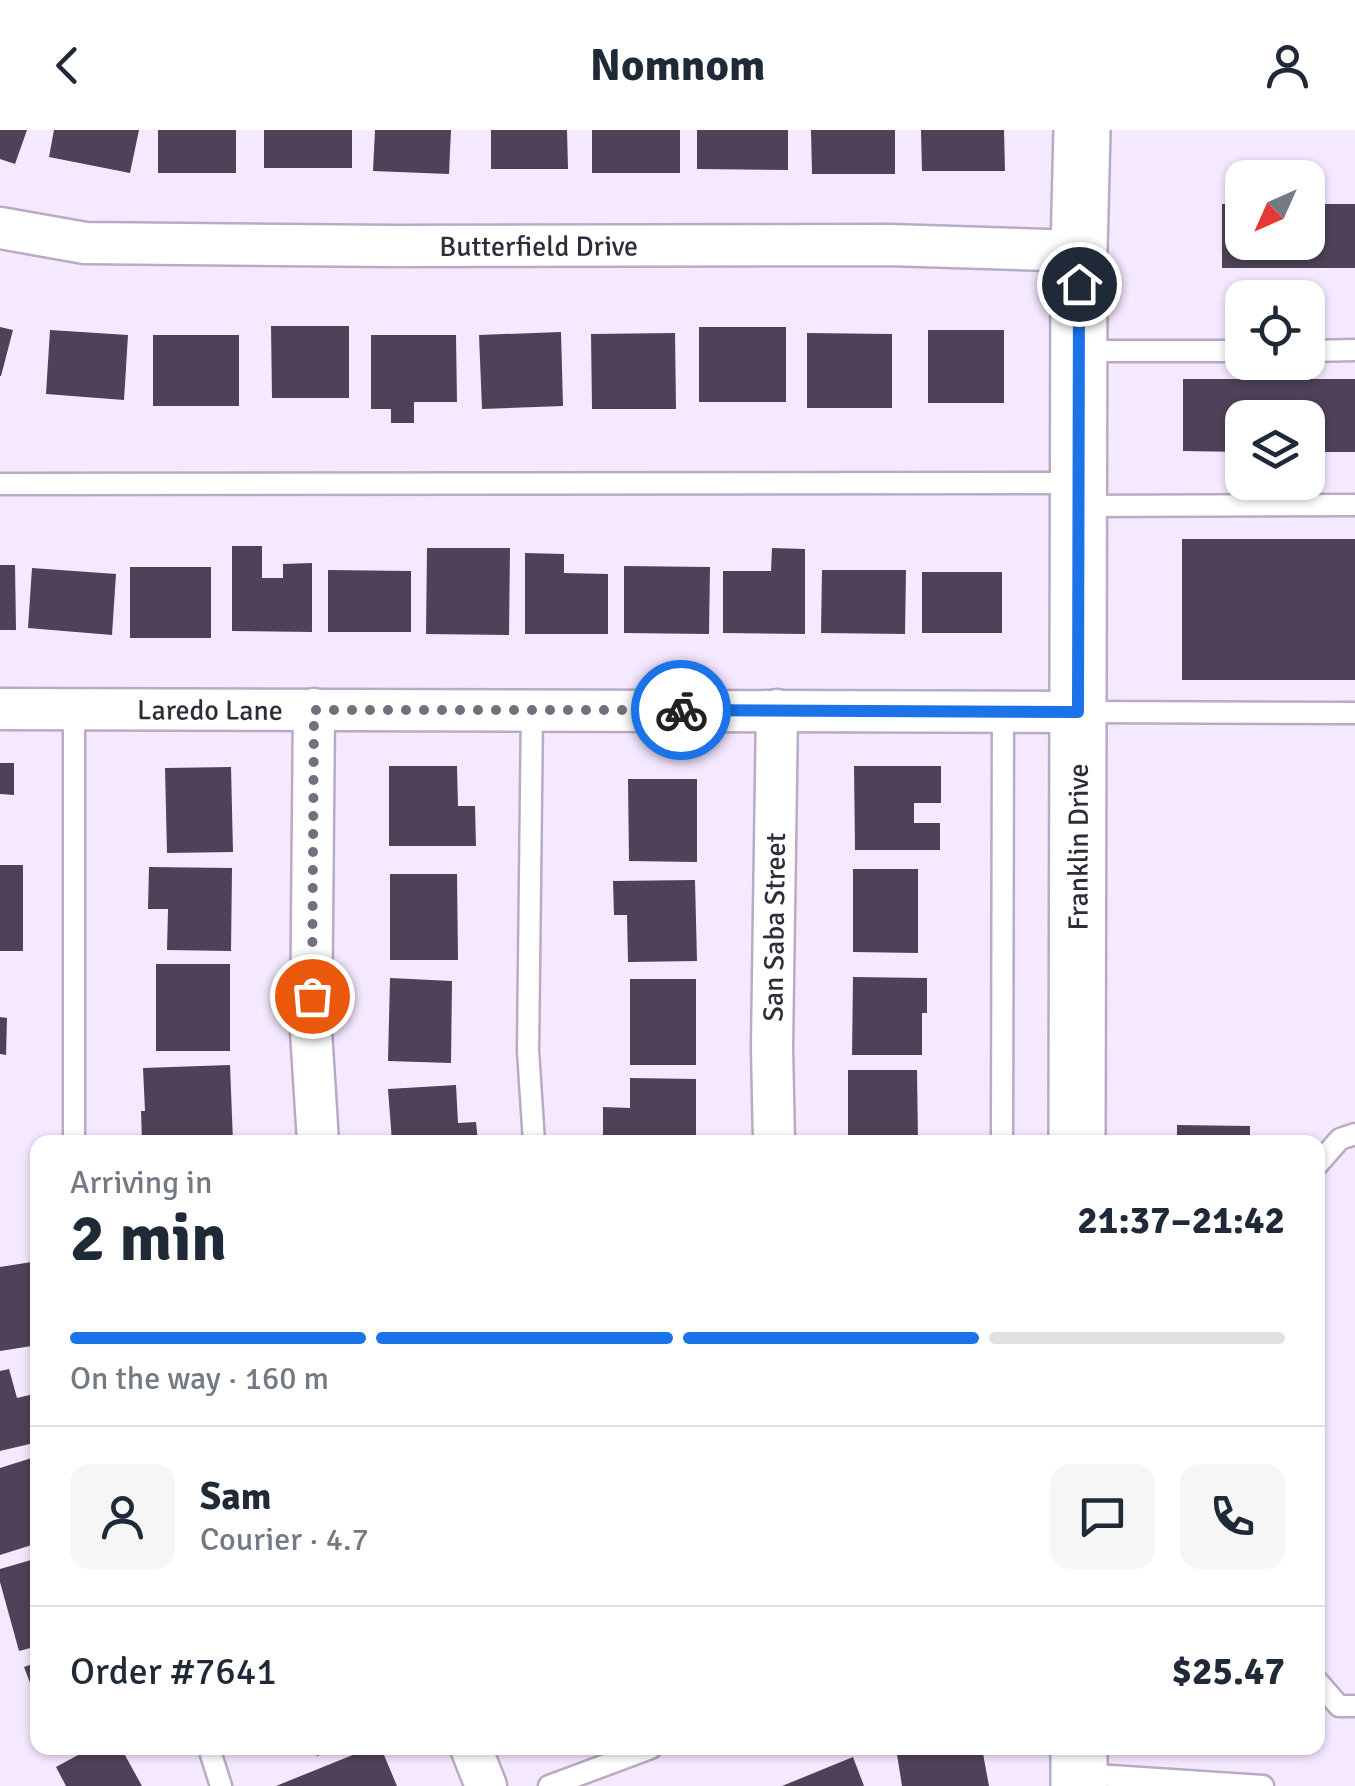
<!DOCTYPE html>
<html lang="en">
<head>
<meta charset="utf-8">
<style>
  body { margin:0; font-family:Signika,sans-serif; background:#f6f6f7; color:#1f2937; height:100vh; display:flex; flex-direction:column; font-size:38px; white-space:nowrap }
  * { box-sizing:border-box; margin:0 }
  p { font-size:32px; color:#747a83 }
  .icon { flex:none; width:55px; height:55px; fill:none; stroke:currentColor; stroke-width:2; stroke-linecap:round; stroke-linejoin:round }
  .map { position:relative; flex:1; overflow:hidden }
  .panel { position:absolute; left:30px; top:1005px; width:1295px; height:620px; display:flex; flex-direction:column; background:#fff; border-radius:20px; box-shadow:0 2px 8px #0004 }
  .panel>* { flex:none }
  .needle { width:65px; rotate:225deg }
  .buttons { position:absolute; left:1225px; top:30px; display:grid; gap:20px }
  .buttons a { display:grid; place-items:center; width:100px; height:100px; border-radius:20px; background:#fff; box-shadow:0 2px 8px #0004; font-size:50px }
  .pin { position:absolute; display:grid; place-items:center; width:85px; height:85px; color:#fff; margin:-42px; border:5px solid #fff; border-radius:50%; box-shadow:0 2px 10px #0007 }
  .courier { position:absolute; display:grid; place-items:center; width:100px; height:100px; margin:-50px; border:8px solid #1a73e8; border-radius:50%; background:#fff; color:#222; box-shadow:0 2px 12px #0007 }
  .head em { font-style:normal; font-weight:700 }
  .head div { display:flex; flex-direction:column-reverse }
  .head { display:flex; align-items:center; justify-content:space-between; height:170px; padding:0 40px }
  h1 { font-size:65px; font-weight:700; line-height:75px }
  .bar { display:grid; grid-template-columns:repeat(4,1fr); gap:15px 10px; align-content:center; height:120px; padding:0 40px }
  .bar i { height:12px; border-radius:8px; background:#e0e1e3 }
  .bar .current { background:#1a73e8 }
  .bar p { grid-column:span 4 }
  .line { display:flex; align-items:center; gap:25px; padding:0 40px; border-top:2px solid #e0e1e3 }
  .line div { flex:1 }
  .round { display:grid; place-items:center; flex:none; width:105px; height:105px; border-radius:20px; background:#f6f6f7 }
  header { display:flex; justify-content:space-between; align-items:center; height:130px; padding:0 40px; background:#fff; font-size:45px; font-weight:700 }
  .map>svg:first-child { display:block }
</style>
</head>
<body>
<header><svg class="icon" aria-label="back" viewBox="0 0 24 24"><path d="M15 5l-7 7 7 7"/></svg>Nomnom<svg class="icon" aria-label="person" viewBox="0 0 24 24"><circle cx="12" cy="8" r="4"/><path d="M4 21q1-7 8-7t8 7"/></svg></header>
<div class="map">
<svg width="1355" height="1656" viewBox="0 0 1355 1656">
  <rect width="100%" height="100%" fill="#f5e9ff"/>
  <g fill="#4f4258">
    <polygon points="0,0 27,0 15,34 0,29"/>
    <polygon points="54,0 139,0 130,43 49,27"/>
    <rect x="158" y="0" width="78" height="43"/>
    <rect x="264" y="0" width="88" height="38"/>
    <polygon points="375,0 451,0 449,44 373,41"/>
    <polygon points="491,0 567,0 568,39 491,39"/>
    <rect x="592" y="0" width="88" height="43"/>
    <polygon points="697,0 788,0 788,40 697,39"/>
    <polygon points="811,0 895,0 895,44 812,44"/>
    <polygon points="921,0 1004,0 1005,41 922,41"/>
    <polygon points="1222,74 1242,74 1242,112 1308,112 1308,74 1355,74 1355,138 1222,138"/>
    <polygon points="271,196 349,196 349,268 272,268"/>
    <polygon points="0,197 13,200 1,246 0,246"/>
    <rect x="699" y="197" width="87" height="75"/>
    <polygon points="50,200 128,205 124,270 46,264"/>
    <rect x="928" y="200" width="76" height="73"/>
    <polygon points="561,202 563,276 482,279 479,205"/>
    <polygon points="675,203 676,279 592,279 591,204"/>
    <polygon points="807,203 892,204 892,278 807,278"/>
    <rect x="153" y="205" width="86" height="71"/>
    <polygon points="371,205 456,205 457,272 414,272 414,293 391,293 391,279 371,279"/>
    <polygon points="1183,249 1355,249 1355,322 1308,322 1308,288 1242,288 1242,322 1183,321"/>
    <rect x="1182" y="409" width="173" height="141"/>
    <polygon points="232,416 262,416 262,448 283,448 283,434 312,433 312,502 232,501"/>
    <polygon points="427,418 510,418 509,505 426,504"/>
    <polygon points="772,418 805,419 805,504 723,503 723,441 771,441"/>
    <polygon points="525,423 564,424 564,443 608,444 608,504 525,504"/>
    <polygon points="0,435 15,435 16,500 0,500"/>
    <polygon points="624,436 710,437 709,504 624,503"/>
    <rect x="130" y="437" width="81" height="71"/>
    <polygon points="32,438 116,444 112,505 28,498"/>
    <polygon points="328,440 411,441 411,502 328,502"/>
    <polygon points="822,440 906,440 905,504 821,503"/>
    <rect x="922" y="442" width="80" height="61"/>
    <polygon points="0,633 14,633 14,665 0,664"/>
    <polygon points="389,636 457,636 458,676 475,676 476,716 389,716"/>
    <polygon points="854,636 941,636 941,673 914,673 914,693 940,693 940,720 855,720"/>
    <polygon points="231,637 233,722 167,723 165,638"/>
    <polygon points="628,649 697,649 697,732 629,731"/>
    <rect x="0" y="735" width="23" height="86"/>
    <polygon points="149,737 232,738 231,821 167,820 168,779 148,779"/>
    <polygon points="853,739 918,739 918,823 853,822"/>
    <polygon points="390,744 457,744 458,830 390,830"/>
    <polygon points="695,750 697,831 628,832 627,785 614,785 613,751"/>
    <rect x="156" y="834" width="74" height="87"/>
    <polygon points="853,847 927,848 927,883 922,883 922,925 852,925"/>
    <polygon points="390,848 452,851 451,933 388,931"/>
    <rect x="630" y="849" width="66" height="86"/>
    <polygon points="0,887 7,888 6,925 0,924"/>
    <polygon points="230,935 233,1012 142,1012 141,981 145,981 143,938"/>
    <polygon points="848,940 917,940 918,1012 848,1012"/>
    <polygon points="630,948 696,949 696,1012 603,1012 603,977 630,978"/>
    <polygon points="456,955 458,993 476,992 478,1012 392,1012 388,959"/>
    <polygon points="1177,995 1250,996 1250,1012 1177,1012"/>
    <polygon points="38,1131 38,1172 36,1172 38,1215 0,1221 0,1137"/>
    <polygon points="9,1239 17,1268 38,1263 38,1312 0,1321 0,1241"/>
    <polygon points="38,1326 38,1413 0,1425 0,1338"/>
    <polygon points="38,1428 38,1516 19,1521 0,1452 0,1439"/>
    <polygon points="38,1532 38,1571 37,1571 24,1537"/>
    <polygon points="91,1618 121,1618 142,1656 66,1656 56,1637"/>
    <polygon points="313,1618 337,1618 317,1626"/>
    <polygon points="370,1618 381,1618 397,1656 276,1656"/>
    <polygon points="896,1618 926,1618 927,1623 946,1618 982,1618 989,1656 902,1656"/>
    <polygon points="853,1627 864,1656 782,1656"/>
  </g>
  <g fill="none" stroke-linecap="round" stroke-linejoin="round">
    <g stroke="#baabc5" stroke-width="25">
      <g id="lane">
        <polyline points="1080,221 1242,221"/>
        <polyline points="1308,221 1355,220"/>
        <polyline points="0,354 1078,353"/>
        <polyline points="1081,376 1355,375"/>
        <polyline points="74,579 74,1012"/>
        <polyline points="532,580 528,921 534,1012"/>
        <polyline points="1080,582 1355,583"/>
        <polyline points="1002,1012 1003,581"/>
        <polyline points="1318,1034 1340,1009 1355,1004"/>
        <polyline points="1318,1552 1339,1576 1355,1576"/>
        <polyline points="209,1618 221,1656"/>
        <polyline points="1080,1644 1263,1656"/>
        <polyline points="549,1656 651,1618"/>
      </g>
    </g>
    <g stroke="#baabc5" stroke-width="45">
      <g id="street">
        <path id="s1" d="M0 98 85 113 394 116 889 115 1079 121"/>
        <path id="s2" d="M0 579 1078 582"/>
        <polyline points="314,579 311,901 318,1012"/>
        <path id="s3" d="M774 1012 772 918 777 580"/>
        <polyline points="471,1618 486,1656"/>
      </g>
    </g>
    <g stroke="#baabc5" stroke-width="60">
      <g id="secondary">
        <path id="s4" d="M1077 1012 1079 121 1082 0"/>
        <polyline points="1079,1618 1079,1656"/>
      </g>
    </g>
    <use href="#lane" stroke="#fff" stroke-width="20"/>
    <use href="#street" stroke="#fff" stroke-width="40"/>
    <use href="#secondary" stroke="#fff" stroke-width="55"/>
  </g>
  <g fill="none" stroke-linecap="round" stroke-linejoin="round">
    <polyline stroke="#766e7c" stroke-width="10" stroke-dasharray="0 18" points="312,866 314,580 681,580"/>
    <polyline stroke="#1a73e8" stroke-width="12" points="681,580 1078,582 1079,154"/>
  </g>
  <g text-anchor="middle" stroke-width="10" stroke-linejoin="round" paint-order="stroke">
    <g font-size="28" fill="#312c36" stroke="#f5e9ff">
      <text dy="10" stroke="none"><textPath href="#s1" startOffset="540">Butterfield Drive</textPath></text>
      <text dy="10" stroke="none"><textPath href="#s2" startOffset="210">Laredo Lane</textPath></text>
      <text dy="10" stroke="none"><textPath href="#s4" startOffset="295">Franklin Drive</textPath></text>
      <text dy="10" stroke="none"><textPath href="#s3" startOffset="215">San Saba Street</textPath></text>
    </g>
  </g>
</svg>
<div class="buttons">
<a><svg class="needle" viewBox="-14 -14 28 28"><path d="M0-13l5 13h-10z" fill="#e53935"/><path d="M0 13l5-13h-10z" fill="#747a83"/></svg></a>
<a><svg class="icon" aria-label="locate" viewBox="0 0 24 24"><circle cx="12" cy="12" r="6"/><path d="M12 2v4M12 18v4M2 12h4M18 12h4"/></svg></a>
<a><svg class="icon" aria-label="layers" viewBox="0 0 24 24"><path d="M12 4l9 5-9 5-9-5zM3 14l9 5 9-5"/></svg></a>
</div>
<div class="pin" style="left:312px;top:866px;background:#ea580c"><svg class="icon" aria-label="bag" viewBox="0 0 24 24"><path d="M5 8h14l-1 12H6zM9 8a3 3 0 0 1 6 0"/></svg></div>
<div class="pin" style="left:1079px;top:154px;background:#1f2937"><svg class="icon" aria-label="home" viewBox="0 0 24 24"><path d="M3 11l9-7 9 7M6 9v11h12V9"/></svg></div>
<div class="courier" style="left:681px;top:580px"><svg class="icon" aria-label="bike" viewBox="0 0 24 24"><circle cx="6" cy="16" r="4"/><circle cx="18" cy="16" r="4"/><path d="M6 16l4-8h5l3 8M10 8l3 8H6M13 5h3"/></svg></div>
<section class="panel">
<div class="head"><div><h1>2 min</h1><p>Arriving in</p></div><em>21:37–21:42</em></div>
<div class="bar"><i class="current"></i><i class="current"></i><i class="current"></i><i></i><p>On the way · 160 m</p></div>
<div class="line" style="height:180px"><a class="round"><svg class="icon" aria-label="person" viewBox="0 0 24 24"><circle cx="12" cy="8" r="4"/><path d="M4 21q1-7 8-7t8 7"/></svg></a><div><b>Sam</b><p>Courier · 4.7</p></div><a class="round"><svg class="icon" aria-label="chat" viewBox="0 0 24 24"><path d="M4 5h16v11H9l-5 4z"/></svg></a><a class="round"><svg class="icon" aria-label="phone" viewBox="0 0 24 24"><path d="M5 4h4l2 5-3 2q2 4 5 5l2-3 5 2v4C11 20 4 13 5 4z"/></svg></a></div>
<div class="line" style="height:130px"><div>Order #7641</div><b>$25.47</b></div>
</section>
</div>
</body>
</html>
